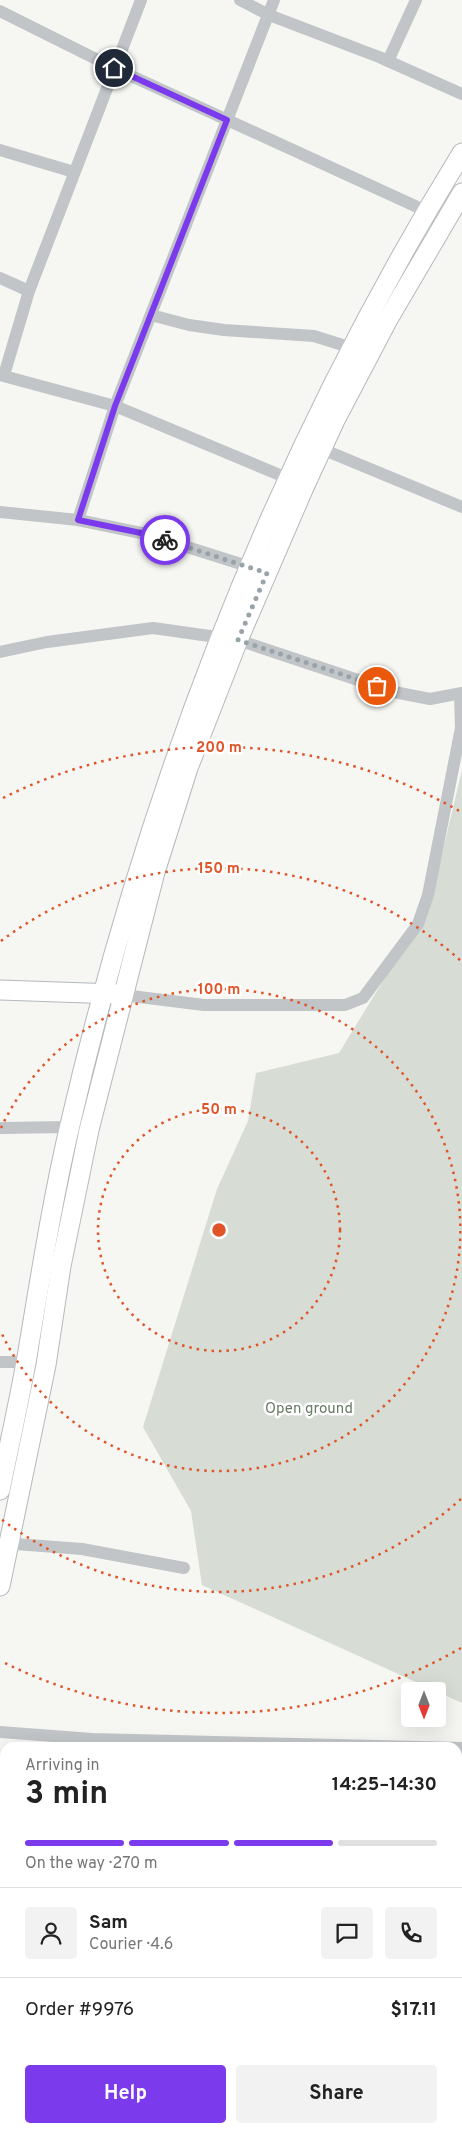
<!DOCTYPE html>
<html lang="en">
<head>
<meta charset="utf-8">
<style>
  body { margin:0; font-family:Overpass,sans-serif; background:#f2f2f2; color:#222; height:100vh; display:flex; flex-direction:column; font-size:19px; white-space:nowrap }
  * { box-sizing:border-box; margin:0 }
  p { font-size:16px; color:#767676 }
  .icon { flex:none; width:28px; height:28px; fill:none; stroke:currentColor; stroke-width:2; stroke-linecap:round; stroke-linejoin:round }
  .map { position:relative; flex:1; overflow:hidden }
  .side { position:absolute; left:0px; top:1742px; width:462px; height:391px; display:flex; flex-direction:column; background:#fff; border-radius:15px 15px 0 0; box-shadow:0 5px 20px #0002 }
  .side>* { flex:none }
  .needle { width:32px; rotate:180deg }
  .fabs { position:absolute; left:401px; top:1682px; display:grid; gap:10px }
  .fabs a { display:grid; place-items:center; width:45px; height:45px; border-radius:5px; background:#fff; box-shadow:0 5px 20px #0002; font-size:25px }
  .pin { position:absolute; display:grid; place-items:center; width:42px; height:42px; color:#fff; margin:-21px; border:2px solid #fff; border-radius:50%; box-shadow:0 1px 5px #0007 }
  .courier { position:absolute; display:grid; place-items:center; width:50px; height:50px; margin:-25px; border:4px solid #7c3aed; border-radius:50%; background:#fff; color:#222; box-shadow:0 1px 6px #0007 }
  .headline em { font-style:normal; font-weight:700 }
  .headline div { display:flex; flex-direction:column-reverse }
  .headline { display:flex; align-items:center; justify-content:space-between; height:85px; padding:0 25px }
  h1 { font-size:32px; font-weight:700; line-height:38px }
  .bar { display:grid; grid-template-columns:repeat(4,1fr); gap:8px 5px; align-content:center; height:60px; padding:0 25px }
  .bar i { height:6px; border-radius:4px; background:#e0e0e0 }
  .bar .current { background:#7c3aed }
  .bar p { grid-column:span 4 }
  .line { display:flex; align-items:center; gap:12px; padding:0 25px; border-top:1px solid #e0e0e0 }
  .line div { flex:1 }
  .round { display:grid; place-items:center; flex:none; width:52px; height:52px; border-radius:5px; background:#f2f2f2 }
  .primary-button { display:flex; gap:10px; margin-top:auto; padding:10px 25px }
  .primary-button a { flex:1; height:58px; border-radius:5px; background:#7c3aed; color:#fff; font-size:20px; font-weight:700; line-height:58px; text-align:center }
  .primary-button a+a { background:#f2f2f2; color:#222 }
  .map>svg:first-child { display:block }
</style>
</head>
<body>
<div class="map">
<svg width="462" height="2133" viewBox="0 0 462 2133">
  <rect width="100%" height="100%" fill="#f6f6f3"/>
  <polygon fill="#d7ddd4" points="462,770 462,1703 202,1585 191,1511 143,1427 217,1189 248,1121 256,1073 339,1053 430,904"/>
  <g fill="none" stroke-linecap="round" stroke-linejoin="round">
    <g stroke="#b3b9bd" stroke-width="21">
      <g id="secondary">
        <polyline points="0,990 116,994"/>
        <path d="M0 1490C9 1446 19 1402 27 1357 40 1280 52 1201 70 1125 150 780 276 455 462 153"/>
        <polyline points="0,1586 46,1365 61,1266 89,1130 155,872 188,768 238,640 305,485 335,420 387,321 462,193"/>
      </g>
    </g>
    <g stroke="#c1c5c8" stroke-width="12">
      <polyline points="240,0 269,15 379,57 462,94"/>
      <polyline points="0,11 114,68 426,211"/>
      <polyline points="388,61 416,0"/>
      <polyline points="0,150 74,172"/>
      <polyline points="0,278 29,291"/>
      <polyline points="151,315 189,325 224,330 314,336 352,348"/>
      <polyline points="0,375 115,406 287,478"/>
      <polyline points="4,375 29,291 141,0"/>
      <polyline points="322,449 462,507"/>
      <polyline points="0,512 78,520 146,534 257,569"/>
      <polyline points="78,520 115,406 274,0"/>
      <polyline points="0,652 47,642 153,628 238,640 394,692 430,699 462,693"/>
      <polyline points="123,995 204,1005 345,1005 363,998 418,924 428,895 461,728 460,694"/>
      <polyline points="0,1128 69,1127"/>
      <polyline points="0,1362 26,1362"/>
      <polyline points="2,1543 82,1549 184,1568"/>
      <polyline points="0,1732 92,1739 462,1748"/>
      <polyline points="0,1924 5,1925"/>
      <polyline points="458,1939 462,1941"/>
      <polyline points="57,2133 58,2129"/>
      <polyline points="311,2133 311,2129"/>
    </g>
    <use href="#secondary" stroke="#fff" stroke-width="19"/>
  </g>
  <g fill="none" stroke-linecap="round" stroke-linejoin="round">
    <polyline stroke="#98a3aa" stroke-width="5" stroke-dasharray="0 9" points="165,540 267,573 238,640 377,686"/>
    <polyline stroke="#7c3aed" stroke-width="6" points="114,68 227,120 115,406 78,520 146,534 165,540"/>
  </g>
  <g fill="none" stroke="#e15428" stroke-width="2.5" stroke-dasharray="2.5 5">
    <circle cx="219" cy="1230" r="121"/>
    <path d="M1 1128A241 241 0 1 1 1 1332"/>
    <path d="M461 1499A362 362 0 0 1 1 1519M1 941A362 362 0 0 1 461 961"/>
    <path d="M461 1648A483 483 0 0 1 3 1662M3 798A483 483 0 0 1 461 812"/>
  </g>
  <g text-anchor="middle" stroke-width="5" stroke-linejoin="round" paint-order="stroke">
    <g font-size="15" fill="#687b64" stroke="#fff">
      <text x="309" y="1413">Open ground</text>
    </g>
  </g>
  <circle cx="219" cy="1230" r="8" fill="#e15428" stroke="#fff" stroke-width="2.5"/>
  <g font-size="15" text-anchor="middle" font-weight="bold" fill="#e15428" stroke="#fff" stroke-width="5" stroke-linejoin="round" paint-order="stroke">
    <text x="219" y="752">200 m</text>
    <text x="219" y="873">150 m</text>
    <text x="219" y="994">100 m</text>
    <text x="219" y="1114">50 m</text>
  </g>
</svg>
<div class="fabs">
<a><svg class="needle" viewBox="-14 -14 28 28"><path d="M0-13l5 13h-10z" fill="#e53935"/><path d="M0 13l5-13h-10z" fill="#767676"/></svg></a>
</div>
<div class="pin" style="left:377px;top:686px;background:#ea580c"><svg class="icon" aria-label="bag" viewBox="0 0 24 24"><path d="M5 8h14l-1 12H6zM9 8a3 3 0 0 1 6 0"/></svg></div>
<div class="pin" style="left:114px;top:68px;background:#1f2937"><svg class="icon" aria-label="home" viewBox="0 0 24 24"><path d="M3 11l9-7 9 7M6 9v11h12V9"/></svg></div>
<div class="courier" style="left:165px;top:540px"><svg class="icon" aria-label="bike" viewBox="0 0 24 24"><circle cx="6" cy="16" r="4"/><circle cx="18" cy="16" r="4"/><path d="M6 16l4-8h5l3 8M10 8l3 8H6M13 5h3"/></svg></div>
<section class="side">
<div class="headline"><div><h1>3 min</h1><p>Arriving in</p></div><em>14:25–14:30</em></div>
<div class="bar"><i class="current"></i><i class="current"></i><i class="current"></i><i></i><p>On the way · 270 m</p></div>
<div class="line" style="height:90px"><a class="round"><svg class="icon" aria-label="person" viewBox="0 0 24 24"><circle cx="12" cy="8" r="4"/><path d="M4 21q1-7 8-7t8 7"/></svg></a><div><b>Sam</b><p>Courier · 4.6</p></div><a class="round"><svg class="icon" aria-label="chat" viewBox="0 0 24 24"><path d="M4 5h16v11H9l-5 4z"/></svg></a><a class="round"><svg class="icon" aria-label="phone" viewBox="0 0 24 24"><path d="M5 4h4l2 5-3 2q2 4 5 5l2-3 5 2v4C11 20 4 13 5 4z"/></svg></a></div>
<div class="line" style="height:65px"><div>Order #9976</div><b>$17.11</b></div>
<div class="primary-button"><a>Help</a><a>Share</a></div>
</section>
</div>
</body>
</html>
